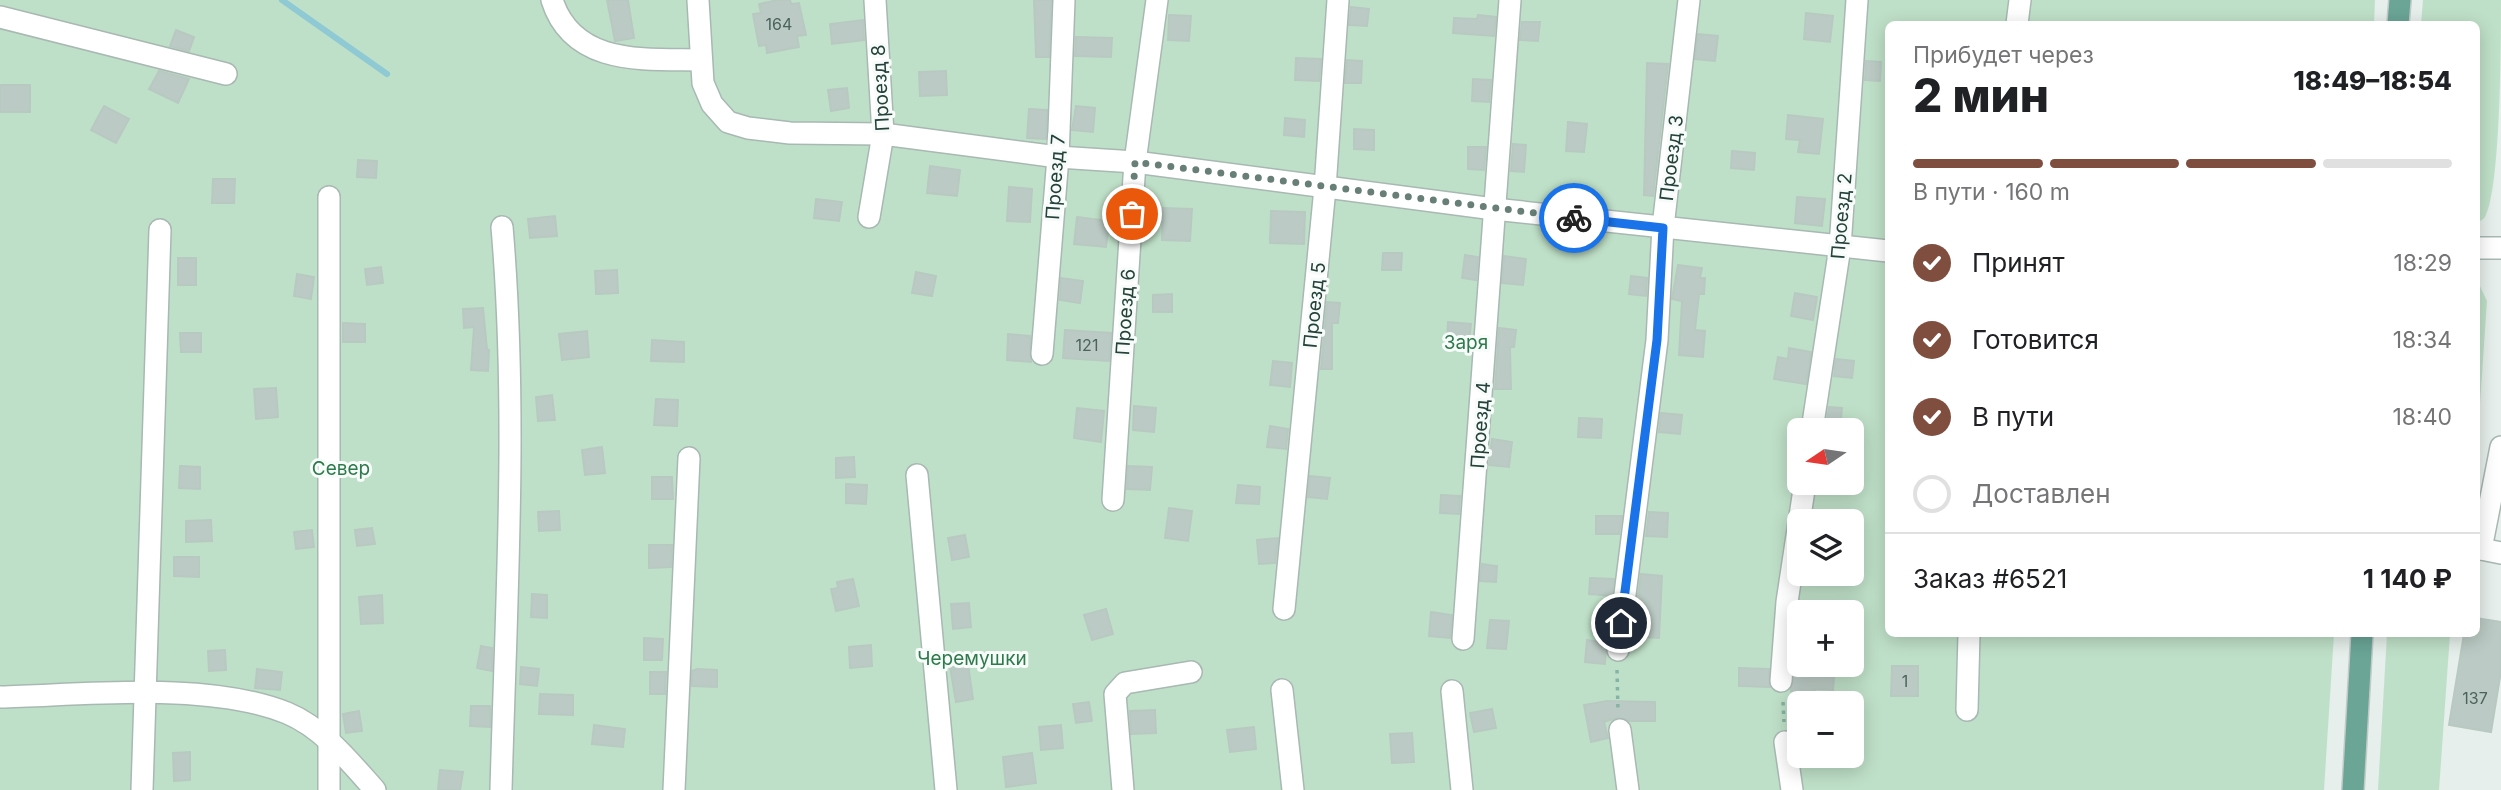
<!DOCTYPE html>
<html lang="ru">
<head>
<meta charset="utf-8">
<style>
  body { margin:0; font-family:Inter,sans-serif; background:#f2f2f2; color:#202124; height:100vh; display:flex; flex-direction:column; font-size:26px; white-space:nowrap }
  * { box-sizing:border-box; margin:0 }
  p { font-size:23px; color:#757577 }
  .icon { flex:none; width:38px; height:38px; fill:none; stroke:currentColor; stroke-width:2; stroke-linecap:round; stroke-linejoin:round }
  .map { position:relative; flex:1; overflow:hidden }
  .panel { position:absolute; left:1885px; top:21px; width:595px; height:616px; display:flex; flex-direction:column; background:#fff; border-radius:10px; box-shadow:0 4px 18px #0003 }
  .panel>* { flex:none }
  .needle { width:46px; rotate:257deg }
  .buttons { position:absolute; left:1787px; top:418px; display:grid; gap:14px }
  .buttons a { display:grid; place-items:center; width:77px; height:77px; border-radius:10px; background:#fff; box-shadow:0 4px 18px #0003; font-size:35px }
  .pin { position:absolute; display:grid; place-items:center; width:60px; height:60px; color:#fff; margin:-30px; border:4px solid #fff; border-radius:50%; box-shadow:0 2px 7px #0007 }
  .courier { position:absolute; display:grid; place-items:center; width:70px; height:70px; margin:-35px; border:5px solid #1a73e8; border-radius:50%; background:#fff; color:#222; box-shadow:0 2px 9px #0007 }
  .overview em { font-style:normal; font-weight:800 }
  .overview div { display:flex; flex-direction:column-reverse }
  .overview { display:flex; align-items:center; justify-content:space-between; height:119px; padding:0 28px }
  h1 { font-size:46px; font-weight:800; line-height:52px }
  .bar { display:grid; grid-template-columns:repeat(4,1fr); gap:10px 7px; align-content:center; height:84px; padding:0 28px }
  .bar i { height:9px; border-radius:5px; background:#e0e0e0 }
  .bar .on { background:#7f4e3f }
  .bar p { grid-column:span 4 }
  .line { display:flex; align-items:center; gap:18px; padding:0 28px; border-top:2px solid #e0e0e0 }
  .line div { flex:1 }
  ol { padding:0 28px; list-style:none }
  li { display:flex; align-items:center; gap:21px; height:77px }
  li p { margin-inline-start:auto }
  li .icon { padding:7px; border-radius:50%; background:#7f4e3f; color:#fff; stroke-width:4 }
  li:last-child { color:#757577 }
  li i { width:38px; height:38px; border:4px solid #e0e0e0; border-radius:50% }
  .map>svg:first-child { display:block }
</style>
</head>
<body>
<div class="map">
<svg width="2501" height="790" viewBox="0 0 2501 790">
  <rect width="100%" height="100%" fill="#e6efeb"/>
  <g fill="#bfe0c8" fill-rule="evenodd">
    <path d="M0 0H2375L2374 24H1888V634H2334L2324 790H0ZM1799 430H1852V483H1799ZM1799 522H1852V574H1799ZM1799 612H1852V665H1799ZM1799 704H1852V756H1799Z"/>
    <path d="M2423 0H2501C2501 41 2501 188 2485 217 2483 220 2479 221 2476 223V24H2421Z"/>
    <polygon points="2476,278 2487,301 2476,462"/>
    <polygon points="2387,634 2450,634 2439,790 2378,790"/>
  </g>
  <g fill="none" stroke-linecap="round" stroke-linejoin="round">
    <polyline stroke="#8ec9d4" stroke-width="6" points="282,0 387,74"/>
  </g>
  <g fill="#bbcac4" stroke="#b8c9c2" stroke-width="2">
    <polygon points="607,0 628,0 634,38 615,41"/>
    <polygon points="778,0 790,0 791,4 799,3 806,35 797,36 799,47 767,53 766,45 759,46 753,14 761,13 759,4"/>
    <polygon points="1034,0 1051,0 1049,57 1036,57"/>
    <polygon points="1351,7 1369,9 1367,26 1349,25"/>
    <polygon points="1806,13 1833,16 1830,42 1804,39"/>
    <polygon points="1169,15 1191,16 1189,41 1168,40"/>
    <polygon points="1478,15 1496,17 1494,36 1453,33 1454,18 1477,19"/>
    <polygon points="863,20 864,40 832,44 830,24"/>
    <polygon points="1522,22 1540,22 1538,41 1520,40"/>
    <polygon points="176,30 194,37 189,51 170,46"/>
    <polygon points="1698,34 1718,36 1715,61 1695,59"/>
    <polygon points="1076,37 1112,38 1111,57 1075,56"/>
    <polygon points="1296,58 1321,59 1319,81 1295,80"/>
    <polygon points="1347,60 1362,61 1361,83 1345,83"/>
    <polygon points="1866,61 1881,62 1880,81 1865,80"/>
    <polygon points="1647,63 1668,64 1653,196 1644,195"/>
    <polygon points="159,71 189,79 178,103 149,89"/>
    <polygon points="946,71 947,95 920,96 919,72"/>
    <polygon points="1473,79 1491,80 1489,102 1472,101"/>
    <rect x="0" y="85" width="30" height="27"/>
    <polygon points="847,88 849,108 831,111 828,90"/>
    <polygon points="104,106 129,119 116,143 91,130"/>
    <polygon points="1076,106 1095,108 1093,132 1072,130"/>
    <polygon points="1029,109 1047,110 1046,139 1027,138"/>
    <polygon points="1788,115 1823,119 1819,154 1798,152 1800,140 1786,139"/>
    <polygon points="1285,118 1305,120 1304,137 1284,135"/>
    <polygon points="1568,122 1587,124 1584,152 1566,151"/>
    <polygon points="1354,129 1374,130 1374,150 1354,149"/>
    <polygon points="1513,144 1526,145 1524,172 1511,171"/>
    <polygon points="1468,147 1486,147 1484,170 1468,169"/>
    <polygon points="1732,151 1755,153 1754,170 1731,168"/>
    <polygon points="358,160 377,161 376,178 357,177"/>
    <polygon points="930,166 960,170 957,196 927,193"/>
    <polygon points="213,179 235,179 234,203 212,203"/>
    <polygon points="1009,187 1032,189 1030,222 1007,221"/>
    <polygon points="1797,197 1825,199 1822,226 1795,223"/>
    <polygon points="816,199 842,202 839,221 814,218"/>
    <polygon points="1163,208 1192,209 1190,241 1162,240"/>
    <polygon points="1271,211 1305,212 1304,244 1270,243"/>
    <polygon points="555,216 557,236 530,238 528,219"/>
    <polygon points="1077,217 1109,221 1106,247 1074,244"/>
    <polygon points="1383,253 1402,253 1401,270 1382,270"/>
    <polygon points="1465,255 1478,257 1476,280 1462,278"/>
    <polygon points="1504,256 1526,259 1523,285 1502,283"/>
    <rect x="178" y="258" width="18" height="27"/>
    <polygon points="1678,265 1702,268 1700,278 1705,278 1704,294 1699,294 1695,330 1705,331 1703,357 1679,355 1682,301 1672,299"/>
    <polygon points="381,267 383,283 367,285 365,269"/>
    <polygon points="617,270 618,293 596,294 595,271"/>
    <polygon points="916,272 936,276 932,296 912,293"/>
    <polygon points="297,274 314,277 311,299 294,296"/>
    <polygon points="1631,276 1647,278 1646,296 1629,294"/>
    <polygon points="1061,278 1083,281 1080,303 1060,300"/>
    <polygon points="1795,293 1817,297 1813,320 1791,316"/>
    <polygon points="1172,294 1172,312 1153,312 1153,295"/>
    <polygon points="1327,302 1340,303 1338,323 1332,323 1332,369 1321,369"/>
    <polygon points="483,308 487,349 489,350 488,371 471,370 474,327 464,328 463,309"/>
    <polygon points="1448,322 1471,324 1469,340 1447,338"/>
    <polygon points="343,323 365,324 365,342 343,342"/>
    <polygon points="1499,328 1516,330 1514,347 1510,347 1511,389 1495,389"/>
    <polygon points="1065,330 1111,333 1109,361 1063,358"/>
    <polygon points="587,331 589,357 562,360 559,334"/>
    <polygon points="180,333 201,333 201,352 181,352"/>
    <polygon points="1008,334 1030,336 1031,362 1007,360"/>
    <polygon points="652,340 684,342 684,362 651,361"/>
    <polygon points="1789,348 1811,352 1806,384 1774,379 1778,357 1788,359"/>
    <polygon points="1836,359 1854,361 1852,378 1834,376"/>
    <polygon points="1273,361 1292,363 1290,387 1270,385"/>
    <polygon points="276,388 278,417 256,419 254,389"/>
    <polygon points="552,395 555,420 538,421 536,397"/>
    <polygon points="656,399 678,400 677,426 654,425"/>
    <polygon points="1134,406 1156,408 1154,432 1133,430"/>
    <polygon points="1829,407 1842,408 1840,429 1826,428"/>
    <polygon points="1077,408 1104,411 1101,442 1074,438"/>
    <polygon points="1661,413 1682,415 1680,434 1659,432"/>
    <polygon points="1579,418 1602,419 1601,438 1578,437"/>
    <polygon points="1270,426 1288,429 1286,449 1267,447"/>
    <polygon points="1492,439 1512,442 1509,467 1489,465"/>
    <polygon points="602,447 605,473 585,475 582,450"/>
    <polygon points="854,457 855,477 836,478 836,458"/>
    <polygon points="180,466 200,467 200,489 179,488"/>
    <polygon points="1128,466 1152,467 1150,490 1127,489"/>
    <polygon points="1310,476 1330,478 1327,499 1308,497"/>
    <polygon points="652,477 672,477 673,499 652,499"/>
    <polygon points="846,484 867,485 866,504 846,503"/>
    <polygon points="1238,485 1260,487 1259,504 1236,503"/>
    <polygon points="1441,495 1460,496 1459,514 1440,513"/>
    <polygon points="1169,508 1192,511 1188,541 1165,538"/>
    <polygon points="559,511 560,530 539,531 538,512"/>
    <polygon points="1649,512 1668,513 1667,537 1646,536"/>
    <polygon points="1596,516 1622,516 1619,534 1596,534"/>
    <polygon points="211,520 212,541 186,542 186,521"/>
    <polygon points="372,528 375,544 357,546 355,530"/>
    <polygon points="312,530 314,547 296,549 294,532"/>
    <polygon points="965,535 969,557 952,560 948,538"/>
    <polygon points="1278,538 1275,563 1259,564 1257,540"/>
    <polygon points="649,545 672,545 671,567 649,568"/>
    <polygon points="174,557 199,557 199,577 174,576"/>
    <polygon points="1482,564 1497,566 1496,582 1480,581"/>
    <polygon points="1641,574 1662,576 1659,638 1643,637 1643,627 1634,627"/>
    <polygon points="1590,578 1614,579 1612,596 1589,594"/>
    <polygon points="853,579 859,606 836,611 831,589 838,588 837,582"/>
    <polygon points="532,594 547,595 547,618 531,617"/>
    <polygon points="382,595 383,623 361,624 359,597"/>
    <polygon points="969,603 971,627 953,629 951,604"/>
    <polygon points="1106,609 1113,634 1092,640 1084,615"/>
    <polygon points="1431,612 1452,615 1450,638 1429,636"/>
    <polygon points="2476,618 2501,622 2501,671 2491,732 2449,725 2464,634 2476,634"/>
    <polygon points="1490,620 1509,621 1506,649 1487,648"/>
    <polygon points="644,638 663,639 662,660 644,660"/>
    <polygon points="1587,640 1606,643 1605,664 1585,662"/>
    <polygon points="871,645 872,666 850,668 849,647"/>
    <polygon points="481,646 492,648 492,671 477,668"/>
    <polygon points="225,650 226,670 209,671 208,651"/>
    <polygon points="968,664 973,699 956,702 950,667"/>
    <polygon points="1892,666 1918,666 1918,696 1891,696"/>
    <polygon points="521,667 539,669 537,686 520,684"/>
    <polygon points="1739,668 1769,669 1770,687 1739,686"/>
    <polygon points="257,669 282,672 280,690 255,688"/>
    <polygon points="697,669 717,670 717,687 692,686 692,671"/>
    <polygon points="650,672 666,672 665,694 650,694"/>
    <polygon points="1795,673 1834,677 1833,690 1815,689 1814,693 1791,691"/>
    <polygon points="540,694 573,695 573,715 539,714"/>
    <polygon points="1607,701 1655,702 1655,721 1630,721 1618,717 1604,722 1608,738 1591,742 1584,705"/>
    <polygon points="1089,702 1092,721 1076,723 1073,704"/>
    <polygon points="471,706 490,706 490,727 470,726"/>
    <polygon points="1492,709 1496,728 1474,732 1470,713"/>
    <polygon points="1155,710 1156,733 1131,734 1130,711"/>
    <polygon points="359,711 362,731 346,733 343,714"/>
    <polygon points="594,725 625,729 623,747 592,744"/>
    <polygon points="1061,725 1063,748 1041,750 1039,727"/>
    <polygon points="1254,727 1256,749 1230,752 1227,730"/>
    <polygon points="1412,733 1414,762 1392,763 1390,734"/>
    <polygon points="190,752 190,780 174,781 173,753"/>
    <polygon points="1032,753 1036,783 1006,787 1003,757"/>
    <polygon points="440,770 463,772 460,790 438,790"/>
  </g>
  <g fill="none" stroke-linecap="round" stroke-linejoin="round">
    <g stroke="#a8b8b2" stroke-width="24">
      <g id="minor">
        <path d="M552 0C573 66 644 59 700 60"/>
        <polyline points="698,0 703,83 712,104 728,122 748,128 790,133 883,134 1058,157 1135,162 1494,209 1888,251"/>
        <polyline points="0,17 226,74"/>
        <polyline points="2017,24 2020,0"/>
        <polyline points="329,197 329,790"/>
        <polyline points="869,217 883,134 875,0"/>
        <polyline points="2476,248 2501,248"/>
        <polyline points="1042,354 1058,157 1064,0"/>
        <polyline points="1812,430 1840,247 1857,0"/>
        <polyline points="917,475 946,790"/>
        <polyline points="1113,500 1135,162 1157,0"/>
        <polyline points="2476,548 2501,553"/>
        <polyline points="2481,549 2501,447"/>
        <polyline points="1284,609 1325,188 1338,0"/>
        <polyline points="1463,639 1510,0"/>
        <polyline points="1618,650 1657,340 1663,227 1689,0"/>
        <polyline points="1781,681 1787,602 1805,483"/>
        <polyline points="1282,690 1293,790"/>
        <polyline points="1452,691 1462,790"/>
        <path d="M0 697C85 695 208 681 287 713 323 728 350 762 375 790"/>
        <polyline points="1967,710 1969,634"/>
        <polyline points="1620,730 1628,790"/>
        <polyline points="1785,742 1792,790"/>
        <polyline points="142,790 160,230"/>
        <path d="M501 790C506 603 518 414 502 227"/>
        <polyline points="674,790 689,458"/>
        <polyline points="1123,790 1115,694 1125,683 1191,672"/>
      </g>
    </g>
    <g stroke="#c2cac8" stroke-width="24">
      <g id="major">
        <polyline points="2398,24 2400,0"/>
        <polyline points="2353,790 2362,634"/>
      </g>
    </g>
    <g stroke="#86b3a5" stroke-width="3.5" stroke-dasharray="3.5 5" stroke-linecap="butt">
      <polyline points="1617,670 1618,711"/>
      <polyline points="1783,702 1784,722"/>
    </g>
    <use href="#minor" stroke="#fff" stroke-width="21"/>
    <use href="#major" stroke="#6aa596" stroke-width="21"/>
  </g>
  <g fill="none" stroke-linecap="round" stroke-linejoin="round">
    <polyline stroke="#687f78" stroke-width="7" stroke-dasharray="0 12.6" points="1132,214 1135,162 1574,218"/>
    <polyline stroke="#1a73e8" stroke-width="9" points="1574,218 1663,228 1657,340 1621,623"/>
  </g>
  <g text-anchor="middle" stroke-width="6" stroke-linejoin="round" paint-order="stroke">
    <g font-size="16" fill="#4a645c">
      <text x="779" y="30">164</text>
      <text x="1087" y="351">121</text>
      <text x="1905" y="687">1</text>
      <text x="2475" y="704">137</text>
    </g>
    <g font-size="19" fill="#24423a" stroke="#f7fbf9">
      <text transform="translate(880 88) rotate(-93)" y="7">Проезд 8</text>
      <text transform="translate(1671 158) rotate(-83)" y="7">Проезд 3</text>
      <text transform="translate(1055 177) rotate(-86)" y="7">Проезд 7</text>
      <text transform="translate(1841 216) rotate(-85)" y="7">Проезд 2</text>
      <text transform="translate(1314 305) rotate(-84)" y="7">Проезд 5</text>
      <text transform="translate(1125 312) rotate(-86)" y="7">Проезд 6</text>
      <text transform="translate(1480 425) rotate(-86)" y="7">Проезд 4</text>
    </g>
    <g font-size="19" fill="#2d7a4b" stroke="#f7fbf9">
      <text x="1466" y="349">Заря</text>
      <text x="341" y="475">Север</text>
      <text x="972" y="665">Черемушки</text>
    </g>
  </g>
</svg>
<div class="buttons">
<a><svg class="needle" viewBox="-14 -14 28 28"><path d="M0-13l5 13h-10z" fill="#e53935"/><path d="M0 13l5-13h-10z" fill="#757577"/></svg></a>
<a><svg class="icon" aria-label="layers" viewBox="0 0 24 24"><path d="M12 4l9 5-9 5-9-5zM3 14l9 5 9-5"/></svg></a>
<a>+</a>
<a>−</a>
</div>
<div class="pin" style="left:1132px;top:214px;background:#ea580c"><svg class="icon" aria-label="bag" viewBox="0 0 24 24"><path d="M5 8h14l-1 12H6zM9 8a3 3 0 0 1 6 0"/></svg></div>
<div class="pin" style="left:1621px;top:623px;background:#1f2937"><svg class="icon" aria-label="home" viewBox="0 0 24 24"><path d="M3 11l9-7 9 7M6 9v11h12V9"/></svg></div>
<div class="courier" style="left:1574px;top:218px"><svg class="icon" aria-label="bike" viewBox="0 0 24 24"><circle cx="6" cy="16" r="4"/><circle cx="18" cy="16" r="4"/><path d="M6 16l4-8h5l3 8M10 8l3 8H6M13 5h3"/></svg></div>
<section class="panel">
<div class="overview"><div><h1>2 мин</h1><p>Прибудет через</p></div><em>18:49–18:54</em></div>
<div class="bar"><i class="on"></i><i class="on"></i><i class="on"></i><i></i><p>В пути · 160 m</p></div>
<ol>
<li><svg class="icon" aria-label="check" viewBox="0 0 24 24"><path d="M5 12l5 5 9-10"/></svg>Принят<p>18:29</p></li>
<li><svg class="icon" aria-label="check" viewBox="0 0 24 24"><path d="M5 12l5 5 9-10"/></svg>Готовится<p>18:34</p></li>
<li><svg class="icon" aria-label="check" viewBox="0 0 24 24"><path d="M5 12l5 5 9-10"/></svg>В пути<p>18:40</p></li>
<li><i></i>Доставлен</li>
</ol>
<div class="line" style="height:91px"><div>Заказ #6521</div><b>1 140 ₽</b></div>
</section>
</div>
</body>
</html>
